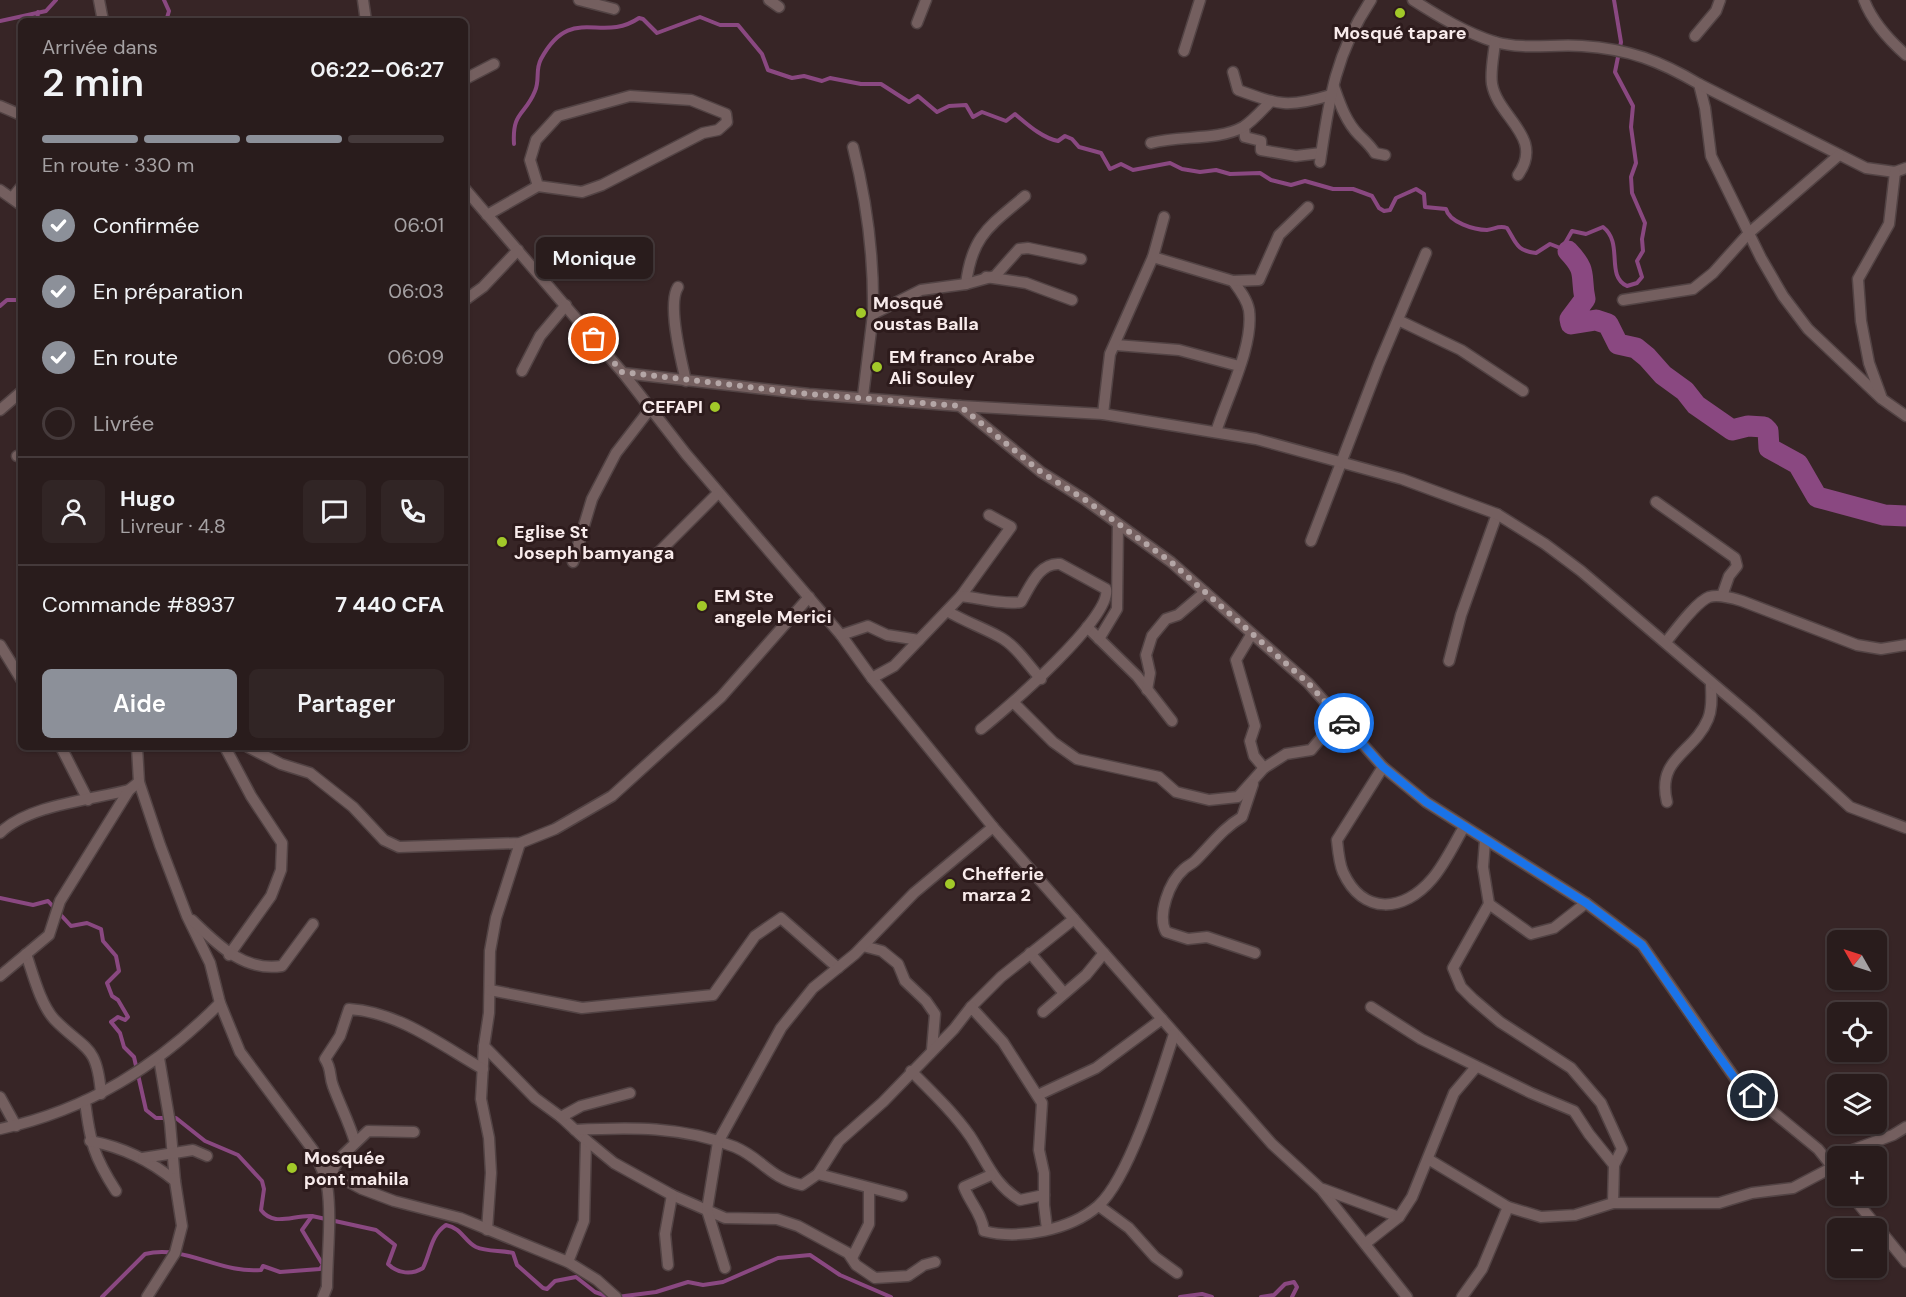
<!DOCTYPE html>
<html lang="fr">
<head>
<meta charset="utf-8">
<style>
  body { margin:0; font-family:"DM Sans",sans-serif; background:#312525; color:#f1f3f6; height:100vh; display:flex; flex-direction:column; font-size:22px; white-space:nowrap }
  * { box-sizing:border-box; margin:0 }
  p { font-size:20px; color:#a5a1a3 }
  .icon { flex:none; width:33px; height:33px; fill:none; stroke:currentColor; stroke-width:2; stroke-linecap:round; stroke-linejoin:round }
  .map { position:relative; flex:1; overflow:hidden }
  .sheet { position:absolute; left:18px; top:18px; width:450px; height:732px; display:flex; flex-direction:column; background:#291c1c; border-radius:9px; box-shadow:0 2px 4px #0004,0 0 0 2px #453a3b }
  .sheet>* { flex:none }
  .needle { width:39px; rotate:309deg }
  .tools { position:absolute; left:1827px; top:930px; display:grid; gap:12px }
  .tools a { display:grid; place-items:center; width:60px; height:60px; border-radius:9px; background:#291c1c; box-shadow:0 2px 4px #0004,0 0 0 2px #453a3b; font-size:30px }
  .pin { position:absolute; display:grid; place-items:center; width:51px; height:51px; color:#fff; margin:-26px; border:3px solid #fff; border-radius:50%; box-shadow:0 2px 6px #0007 }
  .courier { position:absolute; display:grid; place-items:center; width:60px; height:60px; margin:-30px; border:4px solid #1a73e8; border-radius:50%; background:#fff; color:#222; box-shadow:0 2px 8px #0007 }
  .bubble { position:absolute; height:42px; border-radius:9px; background:#291c1c; box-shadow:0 2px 4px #0004,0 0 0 2px #453a3b; font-size:20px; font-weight:600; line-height:42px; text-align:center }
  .headline em { font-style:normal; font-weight:600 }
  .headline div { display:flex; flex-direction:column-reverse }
  .headline { display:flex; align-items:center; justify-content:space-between; height:102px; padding:0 24px }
  h1 { font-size:39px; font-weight:600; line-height:45px }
  .bar { display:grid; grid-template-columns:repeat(4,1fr); gap:9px 6px; align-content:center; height:72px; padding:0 24px }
  .bar i { height:8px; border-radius:4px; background:#453a3b }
  .bar .current { background:#8c9099 }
  .bar p { grid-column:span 4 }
  .line { display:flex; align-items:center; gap:15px; padding:0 24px; border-top:2px solid #453a3b }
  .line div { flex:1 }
  .round { display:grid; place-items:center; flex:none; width:63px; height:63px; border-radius:9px; background:#312525 }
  ol { padding:0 24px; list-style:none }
  li { display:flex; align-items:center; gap:18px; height:66px }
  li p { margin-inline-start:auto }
  li .icon { padding:6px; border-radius:50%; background:#8c9099; color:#fff; stroke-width:4 }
  li:last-child { color:#a5a1a3 }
  li i { width:33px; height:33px; border:3px solid #453a3b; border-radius:50% }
  .action { display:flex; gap:12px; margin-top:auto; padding:12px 24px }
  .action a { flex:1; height:69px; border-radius:9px; background:#8c9099; color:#fff; font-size:24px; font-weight:600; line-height:69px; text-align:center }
  .action a+a { background:#312525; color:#f1f3f6 }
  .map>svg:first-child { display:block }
</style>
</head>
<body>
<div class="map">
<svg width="1906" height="1297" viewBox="0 0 1906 1297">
  <rect width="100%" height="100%" fill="#372526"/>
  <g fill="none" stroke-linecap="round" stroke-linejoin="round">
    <g stroke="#8a4881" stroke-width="4">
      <polyline points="164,0 169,11 166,21"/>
      <polyline points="0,21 46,11 56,0"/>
      <polyline points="37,21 38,12"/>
      <path d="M514 144C512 111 525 116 535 91 540 80 535 70 541 59 571 3 601 44 639 18L643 19 657 33 700 17 720 25H738L762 54 768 70 792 78 804 76 822 81 830 78 861 84H881L909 102 918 96 937 112 949 106 966 105 973 117 982 112 1006 121 1015 114C1027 124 1042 138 1058 141L1065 136 1072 139 1079 147 1101 153 1110 169 1121 164 1133 170 1170 163 1182 169 1200 172 1216 170 1230 174 1260 173 1271 180 1291 185 1305 181 1333 189H1353L1372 196 1379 208 1384 211 1390 210 1396 198 1416 189 1424 194 1425 207 1446 209C1449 222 1474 230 1487 230 1495 229 1499 225 1507 228 1516 242 1516 251 1536 253L1550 244 1568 251"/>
      <path d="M1568 251 1564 245 1572 231 1586 234 1603 227C1624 243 1605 276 1627 286L1637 283 1642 277 1637 261 1643 251 1642 239 1645 223 1632 193 1631 177 1636 163 1631 127 1633 106 1615 72 1621 42 1614 0"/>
      <polyline points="0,306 7,300 21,300"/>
      <path d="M0 898 33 905 48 901 71 926 87 923 101 929 103 941 116 956 119 971 107 983 112 996 118 1000 128 1017 125 1020 118 1017 111 1022 120 1033 124 1047 134 1057 146 1110 156 1118H176L205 1141 238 1155 262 1181 264 1189 261 1210C274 1227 292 1215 312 1216"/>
      <path d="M102 1297 145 1254C184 1244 221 1274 261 1270L263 1266 280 1272 320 1269 323 1265 302 1230 312 1216 376 1230 395 1245 388 1264C398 1274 412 1275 423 1268 431 1251 431 1235 446 1225 462 1228 464 1241 476 1247 487 1252 502 1250 513 1253L517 1265 543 1288 547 1289 555 1281 576 1277 595 1292 609 1297"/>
      <polyline points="617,1297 656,1292 688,1282 703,1285 723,1282 778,1258 810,1255 840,1275 891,1297"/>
      <polyline points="1180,1297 1202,1294 1212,1297"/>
      <polyline points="1261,1297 1274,1295 1285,1284 1294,1282 1297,1287 1292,1297"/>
    </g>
    <path stroke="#8a4881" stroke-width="21" d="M1568 251C1588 272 1580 275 1585 299L1570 319 1571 324 1596 320 1608 324 1618 344 1636 348 1647 357 1663 375 1685 391 1696 405 1732 430 1748 426 1764 427 1768 431 1769 448 1798 464 1817 497 1884 515 1906 516"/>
    <g stroke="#524344" stroke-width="13">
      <g id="minor">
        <polyline points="99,0 103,21"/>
        <polyline points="363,0 366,21"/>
        <polyline points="579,0 614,9"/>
        <polyline points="769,0 779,7"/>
        <path d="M1413 0C1438 16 1466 33 1495 42 1524 50 1553 44 1582 46 1629 49 1660 61 1699 84L1705 108 1711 156 1761 258 1783 296 1808 329 1882 399 1906 416"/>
        <path d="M1864 0C1872 21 1889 40 1906 55"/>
        <polyline points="917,23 926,0"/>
        <polyline points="1695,36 1716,11 1720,0"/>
        <path d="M1495 42C1494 54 1490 71 1492 84 1498 118 1545 137 1518 175"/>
        <polyline points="1184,51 1200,0"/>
        <path d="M1233 72 1238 90C1279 105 1288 108 1331 95"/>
        <polyline points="465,79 494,64"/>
        <polyline points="1699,84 1866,168 1895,172 1906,168"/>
        <path d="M1334 87C1340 104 1346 122 1359 135 1365 141 1370 145 1375 153L1385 155"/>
        <polyline points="0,106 21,115"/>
        <polyline points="1244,127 1245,137 1261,141 1261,150 1296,156 1321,153"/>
        <path d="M1151 143C1180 135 1218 141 1243 127 1253 121 1263 109 1271 101"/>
        <path d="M853 147C867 202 874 257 873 314"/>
        <path d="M1320 162C1329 100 1335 54 1371 0"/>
        <polyline points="465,189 623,373 686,454 841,635 872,678 993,827 1272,1144 1321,1189 1407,1297"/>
        <polyline points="0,190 21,205"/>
        <polyline points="12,198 21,187"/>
        <polyline points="487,215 538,186 582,192 602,185 703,133 718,130 727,122 726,114 691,100 630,96 558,116 536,140 530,160 538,186"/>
        <path d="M1153 257 1233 281C1239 289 1247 299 1249 310 1254 346 1227 397 1216 432"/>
        <polyline points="986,277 1026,283 1072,300"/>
        <polyline points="1233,281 1259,280 1279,235 1308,207"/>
        <path d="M966 284C972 235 990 226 1025 196"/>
        <path d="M678 287C667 304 681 360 686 381"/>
        <polyline points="465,300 483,287 518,250"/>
        <polyline points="1623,300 1693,289 1713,273 1749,233 1839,155"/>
        <polyline points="1398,320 1461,350 1523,391"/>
        <polyline points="1116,345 1179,350 1239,366"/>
        <polyline points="522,371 540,336 566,305"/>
        <polyline points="623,373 809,394 960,406"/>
        <polyline points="863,396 873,314 921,290 966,284 995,276 1019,249 1028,248 1081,259"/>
        <polyline points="1881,396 1869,363 1861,321 1858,279 1889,224 1895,172"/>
        <polyline points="0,410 21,392"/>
        <polyline points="1103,414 1110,354 1153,257 1164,217"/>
        <polyline points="17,456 21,457"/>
        <polyline points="1656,502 1735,558 1737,566 1729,576 1722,596"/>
        <polyline points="1311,541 1379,364 1426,253"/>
        <polyline points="659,552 718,493"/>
        <polyline points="573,562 592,499 616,453 650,409"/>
        <polyline points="961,596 1011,527 989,515"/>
        <path d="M947 611C964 621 981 627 998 636 1016 645 1028 665 1041 679"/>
        <polyline points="1087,627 1137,676 1172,721"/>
        <polyline points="841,635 868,626 887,635 919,640"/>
        <polyline points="1251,635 1236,660 1255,726 1250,741 1254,756 1264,768"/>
        <polyline points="1099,639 1117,609 1118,524"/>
        <path d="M1666 642C1675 631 1696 602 1709 597 1719 594 1732 598 1742 601L1857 645 1881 649 1906 645"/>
        <polyline points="0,645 21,679"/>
        <polyline points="1449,661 1461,615 1497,514"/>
        <path d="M872 678 894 666 961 596C979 598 1005 605 1021 602 1030 587 1039 562 1060 564L1106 589C1113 617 1005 710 981 729"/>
        <polyline points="1147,690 1150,673 1146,655 1152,636 1166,619 1178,615 1205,592"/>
        <polyline points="1014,703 1053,742 1077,759 1159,777 1176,792 1209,800 1238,797 1264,768 1286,754 1311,750 1339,717"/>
        <polyline points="61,747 88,800"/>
        <path d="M137 747 139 782 160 845 187 916 210 963 220 1003 240 1052 313 1150C318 1161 325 1173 327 1185 332 1217 327 1254 327 1287L323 1297"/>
        <polyline points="225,747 251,796 282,843 281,870 271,896 229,955"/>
        <polyline points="248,747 281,764 310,773 353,807 384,840 399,847 520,843 555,829 612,796 721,697 809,597"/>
        <path d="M1383 767 1337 840C1338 850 1339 863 1343 872 1363 916 1404 912 1432 879 1445 864 1454 844 1464 827"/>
        <path d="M1253 784 1242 817C1223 828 1211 845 1195 861 1192 864 1187 866 1184 869 1169 882 1157 915 1166 932L1188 939 1207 937 1255 953"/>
        <path d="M1667 802C1656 758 1694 753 1708 719 1713 707 1711 695 1711 683"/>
        <path d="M0 833C28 805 90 800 129 790"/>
        <polyline points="1485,841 1483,867 1489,904 1453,968 1461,987 1473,999 1500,1022 1571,1068 1601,1103 1622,1149 1614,1165 1613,1203"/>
        <polyline points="520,843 496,918 490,951 489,1013 484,1046 535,1098 561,1117 586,1140 584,1221 568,1262"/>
        <polyline points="1489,904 1531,934 1554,928 1586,903"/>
        <path d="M192 920C218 945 244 972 282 966L313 924"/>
        <polyline points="863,946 882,951 898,964 905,981 926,1001 935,1014 932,1050"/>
        <polyline points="1030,953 1063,992"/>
        <path d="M26 954C33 974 40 1003 54 1019 85 1051 97 1043 101 1094"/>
        <polyline points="0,976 49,935 60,901 129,790 139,782"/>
        <polyline points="490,990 582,1008 713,995 755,936 781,918 838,968"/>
        <polyline points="971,1007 1001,977 1074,919"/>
        <polyline points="1371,1007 1421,1039 1531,1093 1574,1111 1589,1134 1614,1165"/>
        <polyline points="1043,1012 1086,975 1104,953"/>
        <polyline points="484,1046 481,1099 489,1138 491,1173 487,1230"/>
        <polyline points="159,1058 170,1123 175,1181"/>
        <path d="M911 1071C932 1092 953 1112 970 1136 986 1160 994 1185 1020 1200L1044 1195"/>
        <polyline points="1038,1095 1096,1068 1162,1019"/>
        <polyline points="0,1097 16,1126"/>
        <path d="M85 1101C90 1142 94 1157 116 1191"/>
        <polyline points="561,1117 581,1106 630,1093"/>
        <path d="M0 1129C88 1110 158 1066 220 1003"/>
        <path d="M575 1130C629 1127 683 1126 735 1147 763 1159 769 1178 802 1185L818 1174 839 1141 883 1102 954 1029 971 1007 1003 1042 1042 1103 1039 1150 1044 1173V1205L1047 1229"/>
        <polyline points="586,1140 614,1163 672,1195 725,1218 777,1219 798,1226 848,1253 856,1265 875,1278 908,1276 924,1265 935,1262"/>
        <path d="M90 1141C122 1147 150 1160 175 1181L182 1226 175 1253 147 1297"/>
        <path d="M355 1142C349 1122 340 1105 333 1086 329 1076 332 1069 325 1059L340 1036 349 1009C399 1012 441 1045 483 1069"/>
        <polyline points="143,1158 193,1150 207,1156"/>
        <polyline points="1428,1159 1508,1207 1541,1217 1575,1215 1613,1203 1719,1203 1752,1193 1793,1188 1833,1167"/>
        <polyline points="1828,1159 1893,1135 1906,1127"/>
        <polyline points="321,1167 362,1189 394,1201 460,1218 568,1262 597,1280 616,1297"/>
        <polyline points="330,1173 342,1156 368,1131 414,1132"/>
        <polyline points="818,1174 902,1196"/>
        <polyline points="1838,1174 1818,1149 1739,1084 1642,945 1586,903 1426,802 1383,767 1308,683 1171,562 1084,499 1041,472 960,406 1103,414 1256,439 1402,479 1497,514 1545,544 1581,571 1751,716 1850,807 1906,828"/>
        <path d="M991 1175 964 1187C970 1203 982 1214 984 1231 1019 1240 1070 1230 1098 1206 1129 1179 1161 1075 1174 1034"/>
        <polyline points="1323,1189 1399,1217"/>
        <polyline points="1852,1196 1906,1262"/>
        <polyline points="1099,1206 1129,1228 1155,1257 1177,1273"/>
        <polyline points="1366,1243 1399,1217 1412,1197 1454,1093 1476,1067"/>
        <polyline points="852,1258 869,1224 869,1189"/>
        <polyline points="668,1265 665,1234 672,1195"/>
        <polyline points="725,1268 707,1210 718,1142 781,1028 813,988 855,954 914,893 993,827"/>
        <polyline points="1462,1297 1482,1269 1508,1207"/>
      </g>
    </g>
    <use href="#minor" stroke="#745f5f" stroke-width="10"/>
  </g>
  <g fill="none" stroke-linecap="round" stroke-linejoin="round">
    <polyline stroke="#b4a6a6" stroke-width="6" stroke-dasharray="0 10.8" points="594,339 622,372 809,394 960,406 1041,472 1084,499 1171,562 1308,683 1344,723"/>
    <polyline stroke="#1a73e8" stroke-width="8" points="1344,723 1383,767 1426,802 1586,903 1642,945 1712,1047 1739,1084 1753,1096"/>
  </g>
  <g fill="#a2c929" stroke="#2d1b1c" stroke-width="2">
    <circle cx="1400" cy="13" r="6"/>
    <circle cx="861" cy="313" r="6"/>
    <circle cx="877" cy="367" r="6"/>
    <circle cx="715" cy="407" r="6"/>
    <circle cx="502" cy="542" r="6"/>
    <circle cx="702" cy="606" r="6"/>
    <circle cx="950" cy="884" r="6"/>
    <circle cx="292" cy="1168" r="6"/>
  </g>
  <g text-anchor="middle" stroke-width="6" stroke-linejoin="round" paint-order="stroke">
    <g font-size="18" font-weight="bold" fill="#f8ebeb" stroke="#2d1b1c" text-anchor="start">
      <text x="1400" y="39" text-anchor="middle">Mosqué tapare</text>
      <text x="873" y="309">Mosqué<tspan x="873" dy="21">oustas Balla</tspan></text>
      <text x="889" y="363">EM franco Arabe<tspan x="889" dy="21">Ali Souley</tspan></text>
      <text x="703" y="413" text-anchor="end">CEFAPI</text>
      <text x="514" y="538">Eglise St<tspan x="514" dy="21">Joseph bamyanga</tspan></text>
      <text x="714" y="602">EM Ste<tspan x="714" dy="21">angele Merici</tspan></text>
      <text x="962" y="880">Chefferie<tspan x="962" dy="21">marza 2</tspan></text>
      <text x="304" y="1164">Mosquée<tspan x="304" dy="21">pont mahila</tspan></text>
    </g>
  </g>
</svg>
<div class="tools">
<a><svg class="needle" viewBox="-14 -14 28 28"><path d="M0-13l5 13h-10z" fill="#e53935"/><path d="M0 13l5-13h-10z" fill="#a5a1a3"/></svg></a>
<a><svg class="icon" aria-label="locate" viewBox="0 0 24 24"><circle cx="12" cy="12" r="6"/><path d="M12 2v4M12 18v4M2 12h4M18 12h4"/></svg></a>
<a><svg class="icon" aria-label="layers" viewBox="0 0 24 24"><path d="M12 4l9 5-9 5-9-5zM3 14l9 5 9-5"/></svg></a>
<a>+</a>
<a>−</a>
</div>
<div class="pin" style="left:594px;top:339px;background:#ea580c"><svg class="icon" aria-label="bag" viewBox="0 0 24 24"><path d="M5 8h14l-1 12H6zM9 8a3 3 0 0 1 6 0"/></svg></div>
<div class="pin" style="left:1753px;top:1096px;background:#1f2937"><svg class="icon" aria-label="home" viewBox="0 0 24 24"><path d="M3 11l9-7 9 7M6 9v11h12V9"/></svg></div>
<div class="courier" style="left:1344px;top:723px"><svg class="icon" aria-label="car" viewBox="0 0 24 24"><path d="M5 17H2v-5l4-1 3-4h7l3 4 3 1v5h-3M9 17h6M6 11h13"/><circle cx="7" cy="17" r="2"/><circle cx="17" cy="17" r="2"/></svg></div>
<div class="bubble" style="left:536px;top:237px;width:117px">Monique</div>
<section class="sheet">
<div class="headline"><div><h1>2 min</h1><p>Arrivée dans</p></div><em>06:22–06:27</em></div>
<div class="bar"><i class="current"></i><i class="current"></i><i class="current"></i><i></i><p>En route · 330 m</p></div>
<ol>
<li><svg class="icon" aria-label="check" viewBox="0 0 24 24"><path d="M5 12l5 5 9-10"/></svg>Confirmée<p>06:01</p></li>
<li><svg class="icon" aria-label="check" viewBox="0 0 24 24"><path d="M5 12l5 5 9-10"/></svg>En préparation<p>06:03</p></li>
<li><svg class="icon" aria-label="check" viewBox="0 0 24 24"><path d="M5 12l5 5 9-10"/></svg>En route<p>06:09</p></li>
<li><i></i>Livrée</li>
</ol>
<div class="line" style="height:108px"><a class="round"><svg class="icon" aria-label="person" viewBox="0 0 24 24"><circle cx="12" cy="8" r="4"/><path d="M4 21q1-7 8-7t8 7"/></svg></a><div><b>Hugo</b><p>Livreur · 4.8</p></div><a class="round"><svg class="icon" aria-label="chat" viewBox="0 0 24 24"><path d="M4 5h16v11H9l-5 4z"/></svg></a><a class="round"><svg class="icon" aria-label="phone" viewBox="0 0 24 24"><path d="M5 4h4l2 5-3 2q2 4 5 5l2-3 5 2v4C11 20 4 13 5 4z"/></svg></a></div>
<div class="line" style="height:78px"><div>Commande #8937</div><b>7 440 CFA</b></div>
<div class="action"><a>Aide</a><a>Partager</a></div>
</section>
</div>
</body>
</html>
